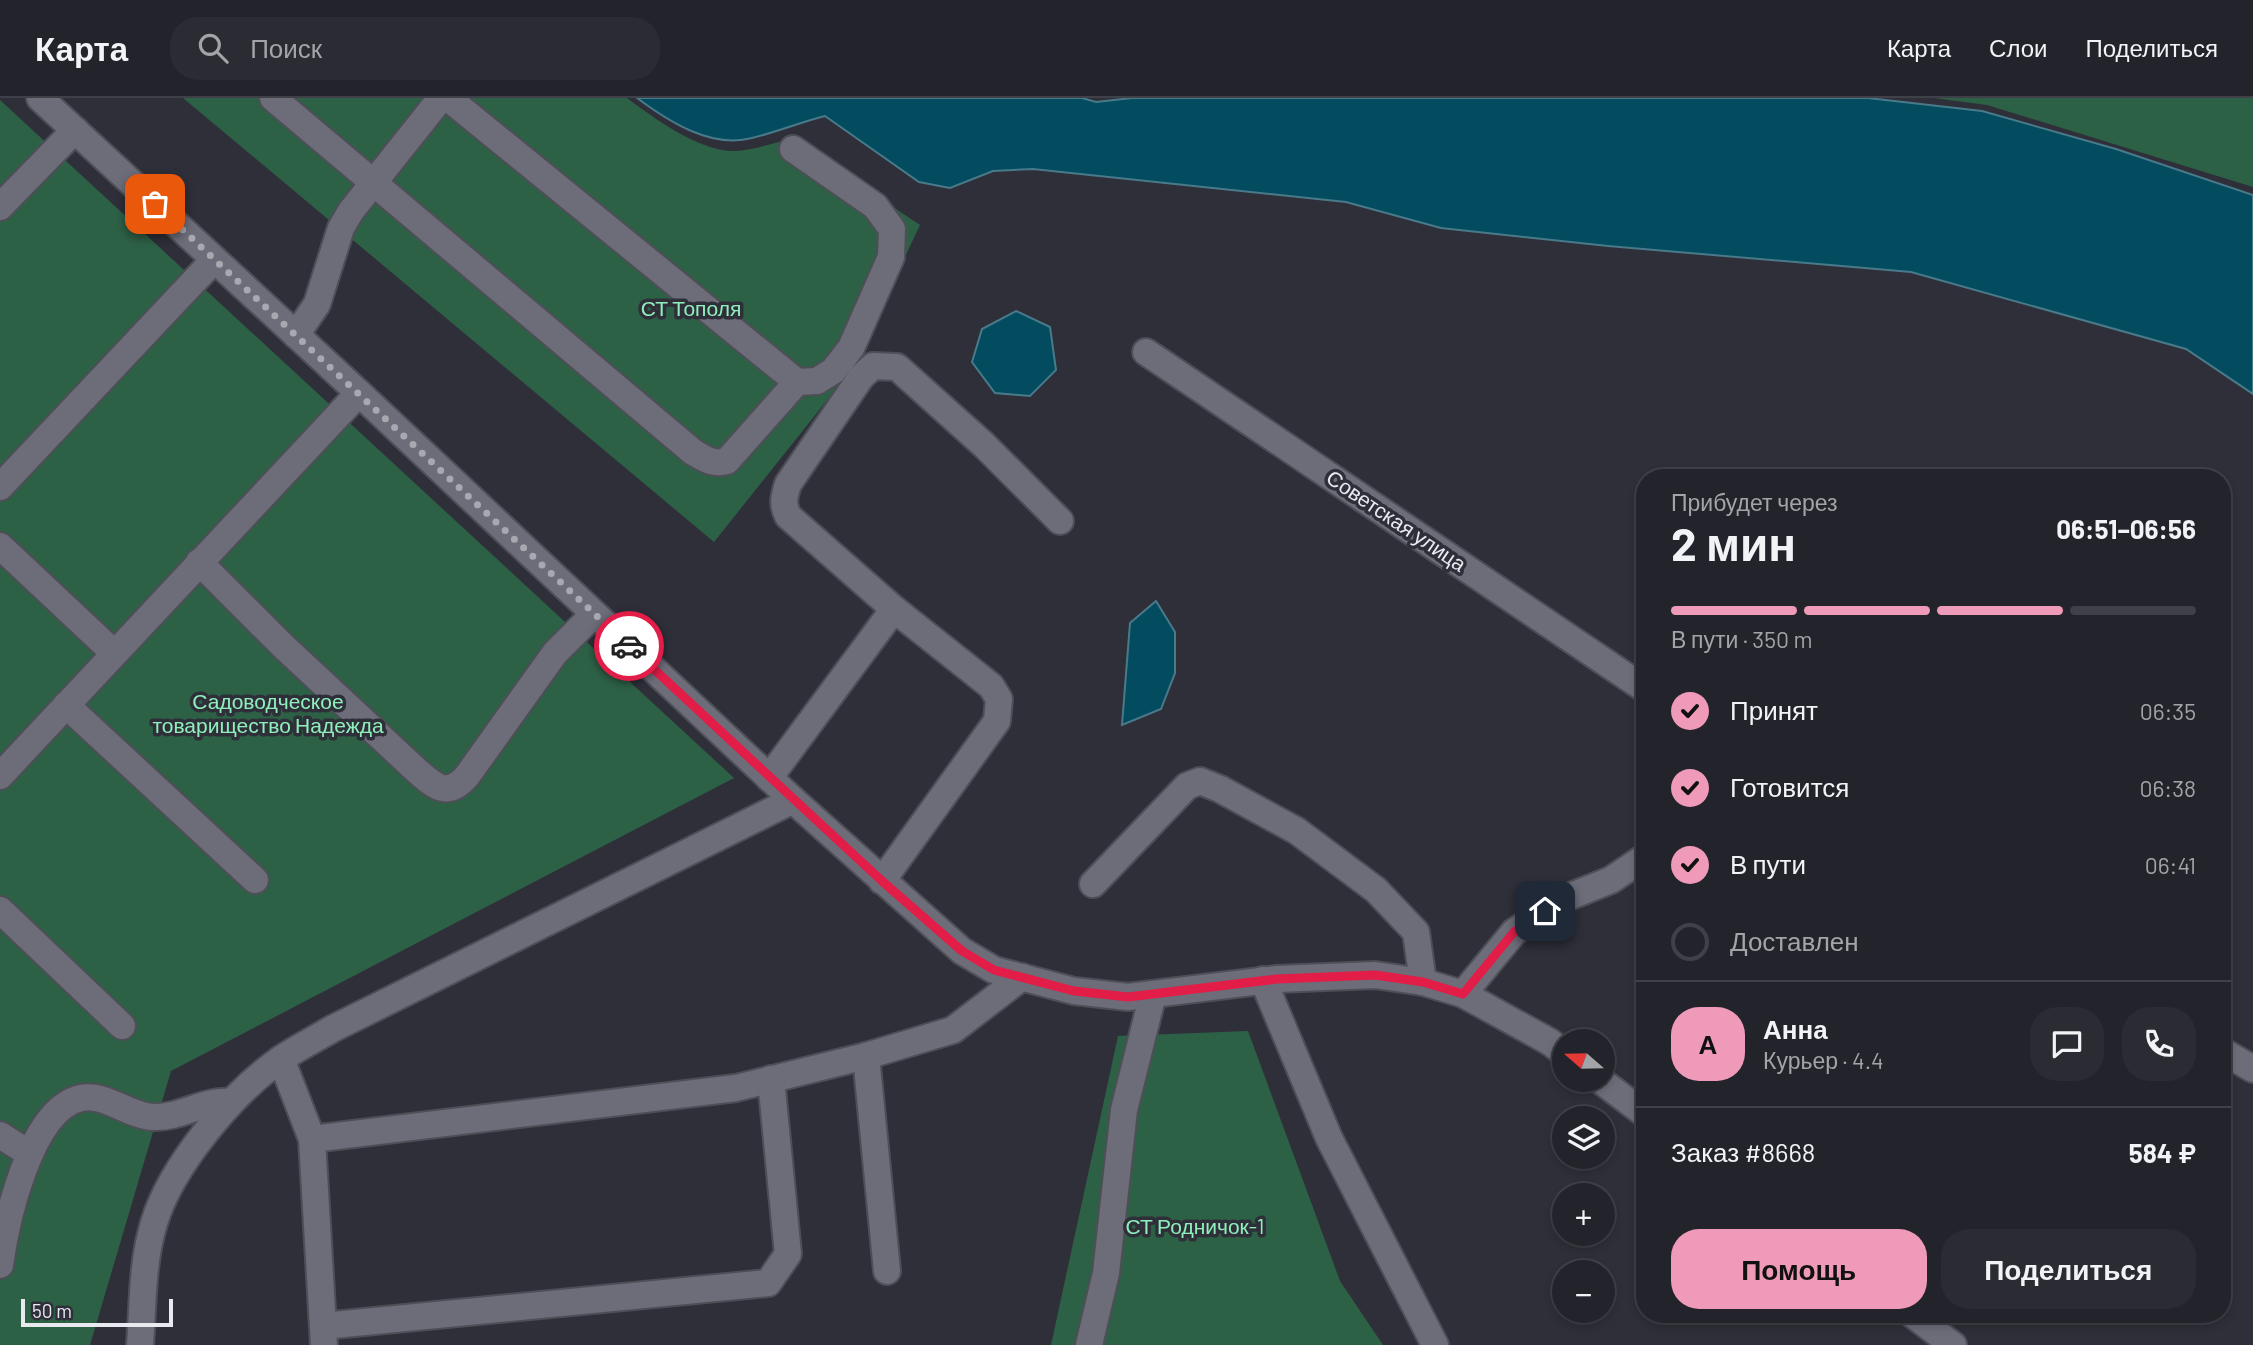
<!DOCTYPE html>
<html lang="ru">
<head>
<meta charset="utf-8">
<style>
  body { margin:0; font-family:Barlow,sans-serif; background:#2b2b34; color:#f1f3f6; height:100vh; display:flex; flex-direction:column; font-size:26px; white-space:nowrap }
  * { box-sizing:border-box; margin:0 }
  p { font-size:23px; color:#a3a4a9 }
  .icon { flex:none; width:38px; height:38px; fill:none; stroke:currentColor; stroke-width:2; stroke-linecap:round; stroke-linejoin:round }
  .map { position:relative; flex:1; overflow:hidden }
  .details { position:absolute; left:1636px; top:371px; width:595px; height:854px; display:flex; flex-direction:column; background:#23232c; border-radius:28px; box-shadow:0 4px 10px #0003,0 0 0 2px #404048 }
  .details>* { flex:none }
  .needle { width:46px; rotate:290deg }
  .controls { position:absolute; left:1552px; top:931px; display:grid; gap:14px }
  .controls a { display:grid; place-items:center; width:63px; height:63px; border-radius:50%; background:#23232c; box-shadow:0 4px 10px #0003,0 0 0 2px #404048; font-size:35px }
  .scale { position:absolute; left:21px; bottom:18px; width:152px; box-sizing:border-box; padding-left:7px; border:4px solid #e9e9f0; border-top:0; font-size:19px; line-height:24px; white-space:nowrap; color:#e9e9f0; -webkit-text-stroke:5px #2f2f3a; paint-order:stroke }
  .pin { position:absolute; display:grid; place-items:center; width:60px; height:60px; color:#fff; margin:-30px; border-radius:14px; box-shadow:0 4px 10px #0006 }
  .courier { position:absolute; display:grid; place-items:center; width:70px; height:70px; margin:-35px; border:5px solid #e11d48; border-radius:50%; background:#fff; color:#222; box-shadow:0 2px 9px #0007 }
  .overview em { font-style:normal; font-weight:700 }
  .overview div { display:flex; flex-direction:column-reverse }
  .overview { display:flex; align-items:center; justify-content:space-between; height:119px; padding:0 35px }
  h1 { font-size:46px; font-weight:700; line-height:52px }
  .bar { display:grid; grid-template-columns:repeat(4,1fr); gap:10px 7px; align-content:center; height:84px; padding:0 35px }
  .bar i { height:9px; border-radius:5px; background:#404048 }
  .bar .active { background:#ef9ab8 }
  .bar p { grid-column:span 4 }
  .line { display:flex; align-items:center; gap:18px; padding:0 35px; border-top:2px solid #404048 }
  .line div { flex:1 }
  .round { display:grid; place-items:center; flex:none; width:74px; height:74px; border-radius:28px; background:#2b2b34 }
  ol { padding:0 35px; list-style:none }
  li { display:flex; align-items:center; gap:21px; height:77px }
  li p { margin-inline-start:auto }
  li .icon { padding:7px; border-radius:50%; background:#ef9ab8; color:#111; stroke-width:4 }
  li:last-child { color:#a3a4a9 }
  li i { width:38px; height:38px; border:4px solid #404048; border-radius:50% }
  .primary-button { display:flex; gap:14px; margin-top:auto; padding:14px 35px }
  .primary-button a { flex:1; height:80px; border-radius:28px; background:#ef9ab8; color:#111; font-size:28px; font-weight:700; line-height:80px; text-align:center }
  .primary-button a+a { background:#2b2b34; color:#f1f3f6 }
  header { display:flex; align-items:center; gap:42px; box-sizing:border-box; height:98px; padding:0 35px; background:#23232c; border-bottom:2px solid #404048 }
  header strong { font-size:33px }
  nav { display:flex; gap:38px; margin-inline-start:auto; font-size:24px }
  .search { width:490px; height:63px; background:#2b2b34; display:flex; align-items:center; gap:18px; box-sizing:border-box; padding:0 24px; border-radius:28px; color:#a3a4a9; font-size:26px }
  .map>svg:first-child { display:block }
</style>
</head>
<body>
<header>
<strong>Карта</strong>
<div class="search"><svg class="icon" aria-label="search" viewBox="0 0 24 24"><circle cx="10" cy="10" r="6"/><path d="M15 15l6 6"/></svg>Поиск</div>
<nav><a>Карта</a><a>Слои</a><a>Поделиться</a></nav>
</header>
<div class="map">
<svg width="2253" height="1247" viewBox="0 0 2253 1247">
  <rect width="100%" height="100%" fill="#2f2f3a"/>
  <g fill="#2d6146">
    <path d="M183 0H627C654 20 697 52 732 53 751 53 773 45 791 41L920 127 852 271 714 444Z"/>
    <polygon points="1934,0 2253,0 2253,89 1987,7"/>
    <polygon points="0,2 734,680 171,973 90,1247 0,1247"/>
    <polygon points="1248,933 1340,1183 1383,1247 1051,1247 1118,938"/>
  </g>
  <g fill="#034b5f" stroke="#487a8a" stroke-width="2">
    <path d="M637 0H1082L1096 4 1132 0H1868L1982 13 2116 51 2253 97V296L2186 251 1911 174 1608 148 1441 130 1346 104 1033 71 993 73 950 90 919 84 825 18C801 24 777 34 752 40 711 51 668 23 637 0Z"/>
    <polygon points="1016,213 1050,229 1056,272 1030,298 995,295 972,264 982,231"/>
    <polygon points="1156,503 1175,534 1175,575 1161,611 1122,627 1130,525"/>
  </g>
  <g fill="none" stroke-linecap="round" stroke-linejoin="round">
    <g stroke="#4e4e57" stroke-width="30">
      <g id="minor">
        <polyline points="40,0 359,295 793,702 962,853 994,872 1074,893 1128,899 1277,881 1375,877 1423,884 1463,896 1550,944 1564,955"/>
        <path d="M273 0 693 354C705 361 713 367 727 363L797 284"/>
        <polyline points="448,0 797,284 817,283 833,273 851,250 891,159 892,131 875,108 793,51"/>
        <polyline points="0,109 75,32"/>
        <polyline points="296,237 317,206 341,130 351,113 441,0"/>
        <polyline points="1146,254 1645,591"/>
        <polyline points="0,389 214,162"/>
        <polyline points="0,448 114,555"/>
        <path d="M199 464 282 547 415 671C434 688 447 701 467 678L555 555 594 516"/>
        <polyline points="66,607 255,782"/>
        <polyline points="0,678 359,295"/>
        <polyline points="769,680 894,511"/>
        <path d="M882 783 997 623 999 601 991 588 894 511 788 418C782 406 784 399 788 386L861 279 873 268 897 269 984 347 1060 423"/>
        <polyline points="1093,786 1187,688 1200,683 1220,691 1297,733 1376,792 1416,834 1423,884"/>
        <polyline points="0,812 122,928"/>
        <polyline points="1263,882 1329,1040 1435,1247"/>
        <polyline points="1463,896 1514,834 1561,802 1611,782 1645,759"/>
        <polyline points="2222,953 2253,971"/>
        <polyline points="866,958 887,1173"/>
        <polyline points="281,961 312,1041 324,1247"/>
        <polyline points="1600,982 1645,1016"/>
        <polyline points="0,1037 30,1056"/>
        <polyline points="312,1041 736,990 866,958 953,932 1022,879"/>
        <path d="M0 1167C6 1124 30 1011 81 1000 105 995 129 1018 153 1019 182 1020 205 1001 231 1004"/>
        <polyline points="1912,1216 1953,1247"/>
        <polyline points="323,1228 768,1185 788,1156 771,981"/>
        <path d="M140 1247C143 1206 142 1164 154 1125 171 1068 233 994 281 961 297 950 315 941 332 931L793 702"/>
        <polyline points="1089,1247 1106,1175 1124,1012 1153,896"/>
      </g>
    </g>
    <use href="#minor" stroke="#6c6d79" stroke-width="26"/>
  </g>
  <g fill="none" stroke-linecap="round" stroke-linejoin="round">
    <polyline stroke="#a8a8b0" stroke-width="7" stroke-dasharray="0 12.6" points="155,106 629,548"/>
    <polyline stroke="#e11d48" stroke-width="9" points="629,548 882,783 962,853 994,872 1074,893 1128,899 1277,881 1375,877 1423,884 1463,896 1514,834 1545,813"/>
  </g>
  <g text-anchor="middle" stroke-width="7" stroke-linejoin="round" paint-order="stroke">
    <g font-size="21" fill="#8fefbb" stroke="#2f2f3a">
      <text x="691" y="218">СТ Тополя</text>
      <text x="268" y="611">Садоводческое<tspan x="268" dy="24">товарищество Надежда</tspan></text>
      <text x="1195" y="1136">СТ Родничок-1</text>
    </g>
    <g font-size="21" fill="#e9e9f0" stroke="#2f2f3a">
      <text transform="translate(1396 423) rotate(34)" y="7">Советская улица</text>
    </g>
  </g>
</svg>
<div class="controls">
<a><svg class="needle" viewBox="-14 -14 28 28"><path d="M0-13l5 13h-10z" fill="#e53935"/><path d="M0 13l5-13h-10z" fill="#a3a4a9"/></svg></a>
<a><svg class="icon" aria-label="layers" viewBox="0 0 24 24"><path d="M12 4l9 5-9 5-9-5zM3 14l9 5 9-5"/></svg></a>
<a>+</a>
<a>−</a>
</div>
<div class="scale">50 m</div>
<div class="pin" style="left:155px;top:106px;background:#ea580c"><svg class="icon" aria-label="bag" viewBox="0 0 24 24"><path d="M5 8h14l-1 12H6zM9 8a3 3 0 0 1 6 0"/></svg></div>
<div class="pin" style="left:1545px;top:813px;background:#1f2937"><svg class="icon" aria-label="home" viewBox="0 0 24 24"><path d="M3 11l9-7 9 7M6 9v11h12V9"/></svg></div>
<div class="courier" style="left:629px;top:548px"><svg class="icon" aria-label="car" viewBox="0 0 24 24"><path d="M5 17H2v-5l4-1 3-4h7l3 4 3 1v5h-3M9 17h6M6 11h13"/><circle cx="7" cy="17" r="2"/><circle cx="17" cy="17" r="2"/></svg></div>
<section class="details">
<div class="overview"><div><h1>2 мин</h1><p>Прибудет через</p></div><em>06:51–06:56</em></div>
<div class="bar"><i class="active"></i><i class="active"></i><i class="active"></i><i></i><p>В пути · 350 m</p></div>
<ol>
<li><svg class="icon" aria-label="check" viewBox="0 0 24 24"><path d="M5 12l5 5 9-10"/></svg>Принят<p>06:35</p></li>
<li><svg class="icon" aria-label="check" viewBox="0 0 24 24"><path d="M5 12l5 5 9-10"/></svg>Готовится<p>06:38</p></li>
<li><svg class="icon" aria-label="check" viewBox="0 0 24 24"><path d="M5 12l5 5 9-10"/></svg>В пути<p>06:41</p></li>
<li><i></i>Доставлен</li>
</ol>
<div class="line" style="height:126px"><b class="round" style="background:#ef9ab8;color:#111">А</b><div><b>Анна</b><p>Курьер · 4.4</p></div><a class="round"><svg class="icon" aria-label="chat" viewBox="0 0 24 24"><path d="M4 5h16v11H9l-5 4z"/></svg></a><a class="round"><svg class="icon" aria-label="phone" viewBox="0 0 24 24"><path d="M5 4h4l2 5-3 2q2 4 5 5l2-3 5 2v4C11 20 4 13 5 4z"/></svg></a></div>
<div class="line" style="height:91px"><div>Заказ #8668</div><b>584 ₽</b></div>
<div class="primary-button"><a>Помощь</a><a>Поделиться</a></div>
</section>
</div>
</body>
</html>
